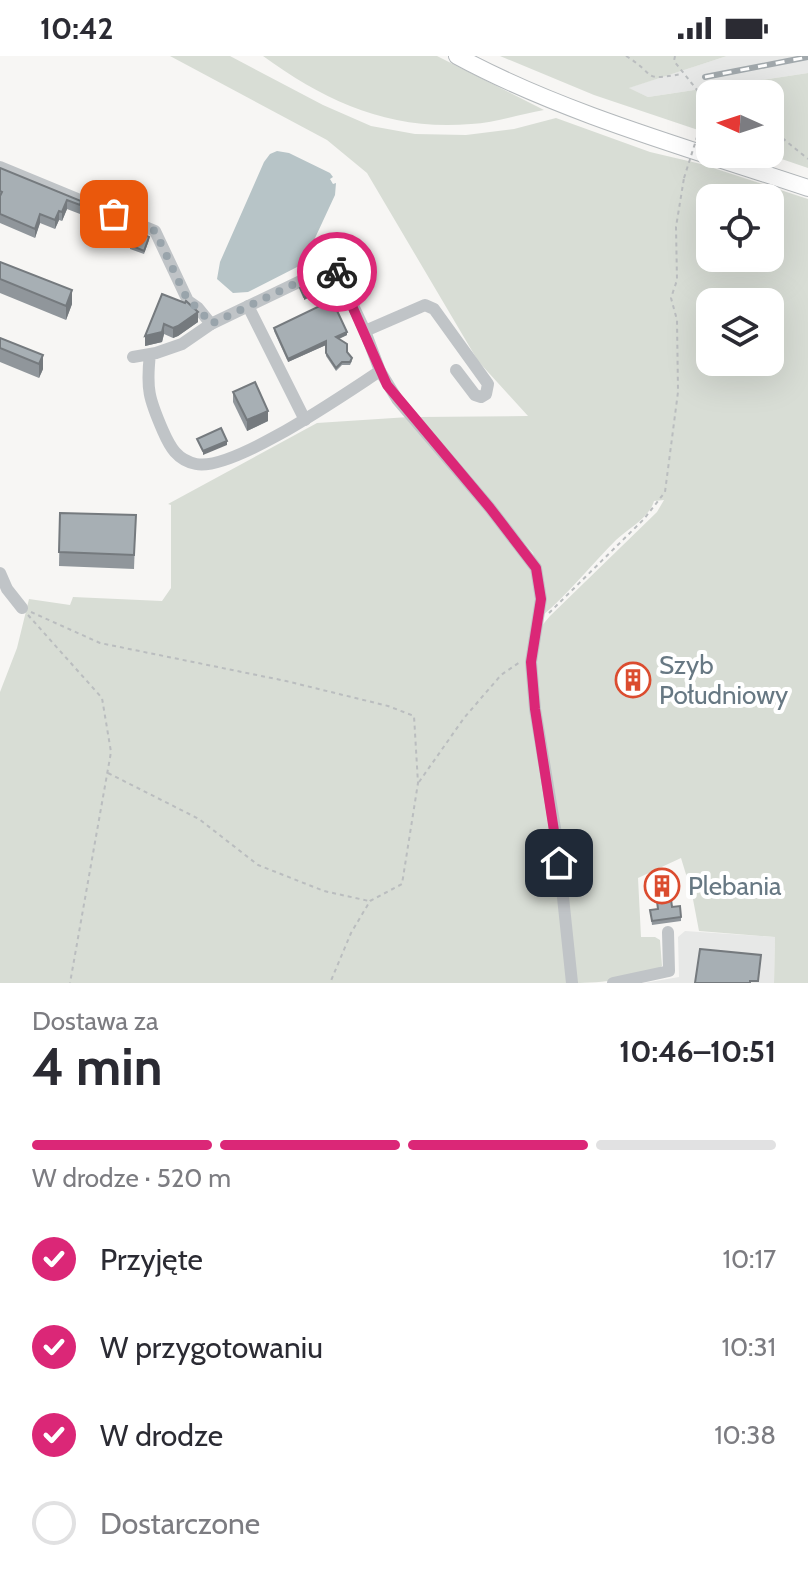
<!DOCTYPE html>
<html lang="pl">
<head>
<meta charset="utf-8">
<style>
  body { margin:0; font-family:Cabin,sans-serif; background:#f2f2f3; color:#2b2b33; height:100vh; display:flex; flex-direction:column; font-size:30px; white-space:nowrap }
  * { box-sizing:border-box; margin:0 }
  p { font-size:26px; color:#7c7c81 }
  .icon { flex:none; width:44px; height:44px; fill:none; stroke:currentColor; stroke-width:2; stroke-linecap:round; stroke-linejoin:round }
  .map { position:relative; height:927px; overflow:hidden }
  .sheet { display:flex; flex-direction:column; background:#fff; flex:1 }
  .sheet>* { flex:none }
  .needle { width:52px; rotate:273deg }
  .fabs { position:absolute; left:696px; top:24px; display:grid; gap:16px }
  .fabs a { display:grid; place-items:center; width:88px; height:88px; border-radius:16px; background:#fff; box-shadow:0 8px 32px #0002; font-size:40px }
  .pin { position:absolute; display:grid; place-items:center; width:68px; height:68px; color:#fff; margin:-34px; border-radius:16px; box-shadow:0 4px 12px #0006 }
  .courier { position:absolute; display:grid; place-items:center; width:80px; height:80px; margin:-40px; border:6px solid #db2777; border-radius:50%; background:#fff; color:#222; box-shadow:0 2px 10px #0007 }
  .head em { font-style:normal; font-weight:700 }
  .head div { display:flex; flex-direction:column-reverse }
  .head { display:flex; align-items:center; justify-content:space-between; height:136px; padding:0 32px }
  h1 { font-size:52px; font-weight:700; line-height:60px }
  .bar { display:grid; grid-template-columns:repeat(4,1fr); gap:12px 8px; align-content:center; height:96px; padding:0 32px }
  .bar i { height:10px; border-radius:6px; background:#e1e1e2 }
  .bar .selected { background:#db2777 }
  .bar p { grid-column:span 4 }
  ol { padding:0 32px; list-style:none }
  li { display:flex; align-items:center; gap:24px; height:88px }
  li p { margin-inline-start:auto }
  li .icon { padding:8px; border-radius:50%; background:#db2777; color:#fff; stroke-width:4 }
  li:last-child { color:#7c7c81 }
  li i { width:44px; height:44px; border:4px solid #e1e1e2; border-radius:50% }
  .status { display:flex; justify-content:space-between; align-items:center; height:56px; padding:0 40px; background:#fff; direction:ltr }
  .status svg { height:22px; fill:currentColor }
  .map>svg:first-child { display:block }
</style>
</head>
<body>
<div class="status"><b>10:42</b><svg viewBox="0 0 49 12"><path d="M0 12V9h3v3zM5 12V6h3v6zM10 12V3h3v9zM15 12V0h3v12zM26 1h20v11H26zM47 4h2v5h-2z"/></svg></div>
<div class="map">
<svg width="808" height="927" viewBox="0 0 808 927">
  <rect width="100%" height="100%" fill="#f7f6f4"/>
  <g fill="#e7e8e7">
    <polygon points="727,0 808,0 808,17 648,41 628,32"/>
    <polygon points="685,875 775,881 774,927 644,927 679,921 678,881"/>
  </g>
  <g fill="#d8ddd5" fill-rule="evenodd">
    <path d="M170 0H230L323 49 371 70 415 78 466 79 514 73 556 62 650 96 701 108 808 143V927H774L775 881 699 875 692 838 681 802 638 822 641 881H655L660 884 662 910C645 923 597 927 576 927L533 607 539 573 550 560 657 456 664 444 654 445C650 461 628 473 616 484 591 509 569 537 542 560V524L533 497 419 361 528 360 478 305 367 117 327 84ZM710 142H770V202H710ZM710 246H770V306H710Z"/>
    <path d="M263 0H437L544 54C520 58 495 67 471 68 390 75 326 46 263 0Z"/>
    <polygon points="500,0 727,0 629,32 648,41 808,17 808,112 767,98 770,98 770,38 710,38 710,78 594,39"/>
    <polygon points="409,361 530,506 539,545 529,583 568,927 0,927 0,636 17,592 29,543 70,549 73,541 162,545 171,532 171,449 168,448 317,367"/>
  </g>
  <polygon fill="#b7c4c7" points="277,95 289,97 330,117 333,121 330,123 333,128 336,127 335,139 303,208 248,236 233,237 217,223 220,206 264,106 270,98"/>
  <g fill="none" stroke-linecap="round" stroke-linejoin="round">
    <g stroke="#b3b8bb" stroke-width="18">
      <path id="major" d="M457 0C564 58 692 93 808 132"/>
    </g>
    <g stroke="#babdbf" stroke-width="2" stroke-dasharray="4 4" stroke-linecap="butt">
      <path d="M626 0C659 20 639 25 682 18"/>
      <polyline points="675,0 674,5 709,49"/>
      <polyline points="770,72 808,103"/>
      <polyline points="31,556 100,587 286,625 388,650 414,660 418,727 402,828 370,845 351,877 330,927"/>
      <polyline points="549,557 644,463 665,436 678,336 677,264 671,242 677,224 676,171 684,122"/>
      <polyline points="28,559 102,642 111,696 70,927"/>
      <polyline points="108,717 199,763 258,809 324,835 369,845"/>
      <polyline points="419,726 464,662 501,619 520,606"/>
    </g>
    <g stroke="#c0c4c7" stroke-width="12">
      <polyline points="0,111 155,175 188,245 198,252 211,268"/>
      <polyline points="248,250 305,364"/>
      <polyline points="365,275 425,249 434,253 488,328 486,338 481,341 475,339 456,314"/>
      <path d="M133 301 156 297 182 288 211 268 334 209 365 275 380 315C346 337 233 416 196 408 177 404 170 391 163 375 149 343 146 333 150 298"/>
      <polyline points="380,315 397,343 490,452 536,512 541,543 531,606 535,653 557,784 572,927"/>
      <polyline points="0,517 7,533 22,552"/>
      <polyline points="613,927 669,915 668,876"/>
    </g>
    <use href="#major" stroke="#fff" stroke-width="16"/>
    <g stroke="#a1a8ac" stroke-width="6">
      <polyline id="rail" points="705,21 808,1"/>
    </g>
    <use href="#rail" stroke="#fff" stroke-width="3" stroke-dasharray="9" stroke-linecap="butt"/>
    <polyline stroke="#babdbf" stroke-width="2" stroke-dasharray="4 4" stroke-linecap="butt" points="684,122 705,56"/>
  </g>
  <g fill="#90969b">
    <polygon points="0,112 81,145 81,154 80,158 67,153 62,165 59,164 55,173 40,167 35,182 0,167"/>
    <polygon points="149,184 144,198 130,193 130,189"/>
    <polygon points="0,206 72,248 66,264 0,237"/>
    <polygon points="162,238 198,266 178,280 173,282 164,278 162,286 145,290"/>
    <polygon points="274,272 347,279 339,283 352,305 350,309 342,309 336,315 326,300 326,289 288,306 274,275"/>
    <polygon points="0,282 43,299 43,313 39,322 0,306"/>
    <polygon points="233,336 268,365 247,375 233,346"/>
    <polygon points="60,457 136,459 134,513 59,510"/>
    <polygon points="626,614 640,623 639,628 630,630 626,621"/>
    <polygon points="672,851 681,861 681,865 652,869 650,854"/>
  </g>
  <g fill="#757a7e">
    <polygon points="67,144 67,153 62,165 62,156"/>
    <polygon points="59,155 59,164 55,173 55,164"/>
    <polygon points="40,158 40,167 35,182 35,173"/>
    <polygon points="334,227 334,230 304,244 304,241"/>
    <polygon points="72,234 72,248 66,264 66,250"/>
    <polygon points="198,256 198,266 178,280 173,282 173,272"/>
    <polygon points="164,268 164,278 162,286 145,290 145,280"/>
    <polygon points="347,276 347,279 336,284 336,281"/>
    <polygon points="326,285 326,289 288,306 288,303"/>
    <polygon points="43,299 43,313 39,322 39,308"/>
    <polygon points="268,355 268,365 247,375 247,364"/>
    <polygon points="227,385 227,389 203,399 203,395"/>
    <polygon points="640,616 639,628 630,630 630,623"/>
  </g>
  <g fill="#a7afb4" stroke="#757a7e" stroke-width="2">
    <polygon points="0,112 81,145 80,149 67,144 62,156 59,155 55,164 40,158 35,173 0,158 0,140 2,136 0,135"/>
    <polygon points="136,174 149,181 144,195 130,189"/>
    <polygon points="0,206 72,234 66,250 0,223"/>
    <polygon points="330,218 334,227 304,241 300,232"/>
    <polygon points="162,238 185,247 186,245 198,256 178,270 173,272 164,268 162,276 145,280"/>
    <polygon points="332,244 347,276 336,281 347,288 347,296 352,302 350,306 342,306 336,312 326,297 326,285 288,303 274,272"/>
    <polygon points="0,282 43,299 39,308 0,292"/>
    <polygon points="255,326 268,355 247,364 233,336"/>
    <polygon points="221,372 227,385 203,395 197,383"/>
    <polygon points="60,457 136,459 134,499 59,496"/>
    <polygon points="634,609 640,616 639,621 630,623 626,614"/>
    <polygon points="668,820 672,851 680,850 681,861 652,865 650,854 658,853 654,822"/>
    <polygon points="700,893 761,899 758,925 750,925 750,927 695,927"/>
  </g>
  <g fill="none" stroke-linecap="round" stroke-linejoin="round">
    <polyline stroke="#99a4ab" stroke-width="8" stroke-dasharray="0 14.4" points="114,158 155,175 188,245 198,252 211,268 334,209 337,216"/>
    <polyline stroke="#db2777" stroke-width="10" points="337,216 387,329 490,452 536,512 541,543 531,606 535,653 559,807"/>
  </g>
  <defs>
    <g id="building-ring" transform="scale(1.8)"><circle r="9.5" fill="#fff" stroke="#db4c2f" stroke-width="1.5"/><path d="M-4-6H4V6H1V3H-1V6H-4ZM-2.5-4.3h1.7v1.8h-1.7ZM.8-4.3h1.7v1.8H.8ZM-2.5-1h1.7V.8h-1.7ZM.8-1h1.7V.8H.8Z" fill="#db4c2f"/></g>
  </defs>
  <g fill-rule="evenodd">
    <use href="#building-ring" x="633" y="624"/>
    <use href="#building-ring" x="662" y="830"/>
  </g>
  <g text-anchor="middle" stroke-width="8" stroke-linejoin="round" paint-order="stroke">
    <g font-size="26" fill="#677883" stroke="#fff" text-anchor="start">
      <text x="659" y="618">Szyb<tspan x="659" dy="30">Południowy</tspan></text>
      <text x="688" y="839">Plebania</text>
    </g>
  </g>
</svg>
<div class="fabs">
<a><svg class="needle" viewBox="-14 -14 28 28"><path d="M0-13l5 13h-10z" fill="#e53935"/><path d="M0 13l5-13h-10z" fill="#7c7c81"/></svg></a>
<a><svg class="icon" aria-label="locate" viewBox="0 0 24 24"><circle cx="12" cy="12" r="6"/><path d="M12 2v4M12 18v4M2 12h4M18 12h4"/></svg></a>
<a><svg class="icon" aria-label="layers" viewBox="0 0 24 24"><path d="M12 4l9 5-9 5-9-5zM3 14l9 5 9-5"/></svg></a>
</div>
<div class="pin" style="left:114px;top:158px;background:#ea580c"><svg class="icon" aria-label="bag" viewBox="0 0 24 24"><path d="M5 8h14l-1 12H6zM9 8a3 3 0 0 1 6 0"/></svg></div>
<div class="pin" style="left:559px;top:807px;background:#1f2937"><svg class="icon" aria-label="home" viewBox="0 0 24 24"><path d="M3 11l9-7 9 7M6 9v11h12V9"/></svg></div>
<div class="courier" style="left:337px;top:216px"><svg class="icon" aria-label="bike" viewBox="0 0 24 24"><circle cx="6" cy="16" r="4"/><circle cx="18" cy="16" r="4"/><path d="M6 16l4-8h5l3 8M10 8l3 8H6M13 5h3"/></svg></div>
</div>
<section class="sheet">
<div class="head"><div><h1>4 min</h1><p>Dostawa za</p></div><em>10:46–10:51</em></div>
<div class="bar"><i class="selected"></i><i class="selected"></i><i class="selected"></i><i></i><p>W drodze · 520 m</p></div>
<ol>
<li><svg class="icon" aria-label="check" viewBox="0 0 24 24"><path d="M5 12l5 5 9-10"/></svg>Przyjęte<p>10:17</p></li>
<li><svg class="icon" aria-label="check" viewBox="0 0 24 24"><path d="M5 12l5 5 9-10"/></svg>W przygotowaniu<p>10:31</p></li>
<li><svg class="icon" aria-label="check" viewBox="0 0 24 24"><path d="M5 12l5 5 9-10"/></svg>W drodze<p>10:38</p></li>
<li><i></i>Dostarczone</li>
</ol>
</section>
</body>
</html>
